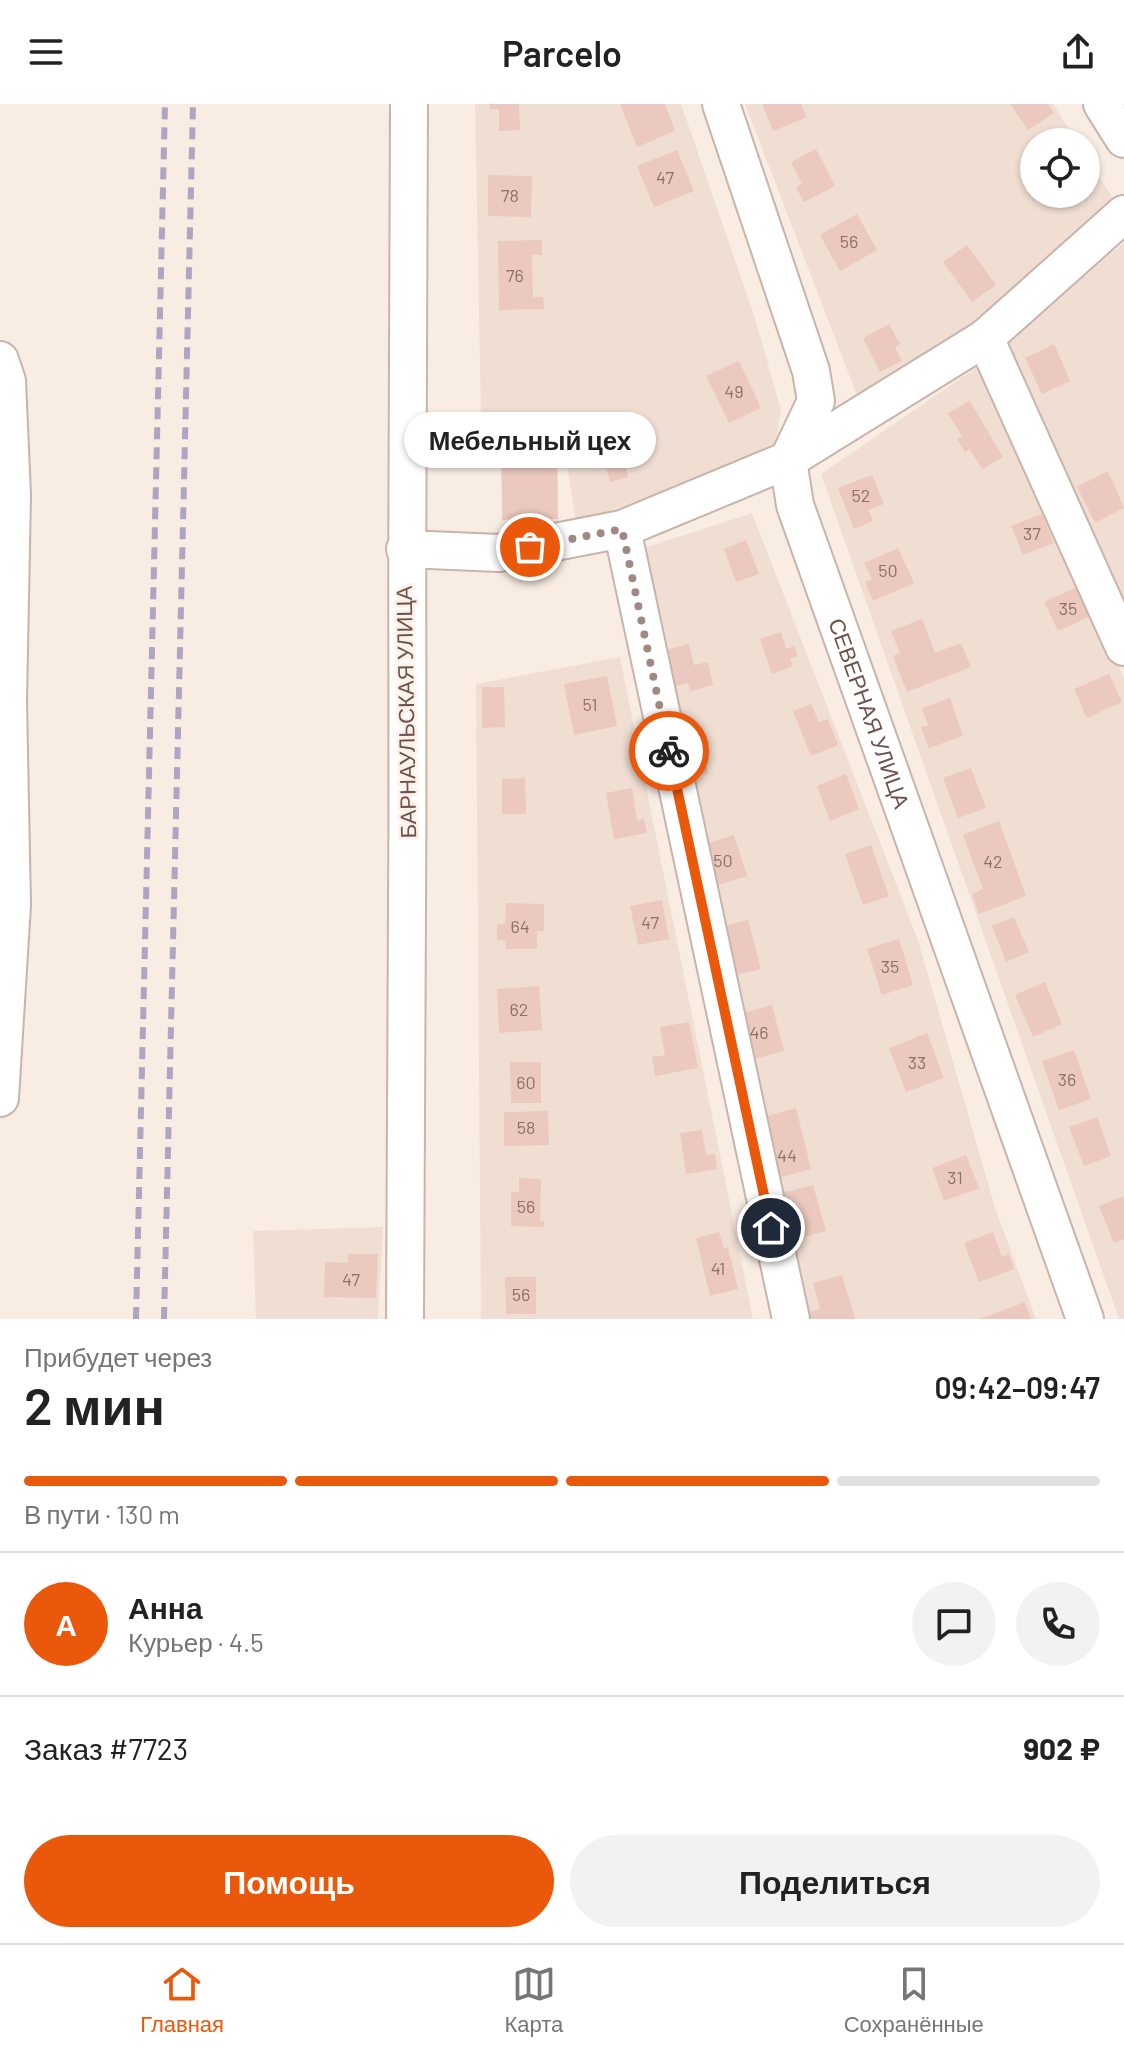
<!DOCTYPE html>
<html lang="ru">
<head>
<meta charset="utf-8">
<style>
  body { margin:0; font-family:Barlow,sans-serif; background:#f2f2f2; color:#222; height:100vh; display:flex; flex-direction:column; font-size:30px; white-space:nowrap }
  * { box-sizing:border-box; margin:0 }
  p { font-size:26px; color:#767676 }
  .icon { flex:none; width:44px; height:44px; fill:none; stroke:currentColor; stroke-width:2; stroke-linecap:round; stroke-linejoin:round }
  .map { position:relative; height:1215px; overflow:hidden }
  .sheet { display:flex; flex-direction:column; background:#fff; flex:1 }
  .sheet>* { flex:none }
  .buttons { position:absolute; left:1020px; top:24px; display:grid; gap:16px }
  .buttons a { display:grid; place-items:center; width:80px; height:80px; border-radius:50%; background:#fff; box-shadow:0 2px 6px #0004; font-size:40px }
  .pin { position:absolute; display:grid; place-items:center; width:68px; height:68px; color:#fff; margin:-34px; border:4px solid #fff; border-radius:50%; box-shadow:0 2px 8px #0007 }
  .courier { position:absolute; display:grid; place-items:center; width:80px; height:80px; margin:-40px; border:6px solid #ea580c; border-radius:50%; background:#fff; color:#222; box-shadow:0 2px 10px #0007 }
  .bubble { position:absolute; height:56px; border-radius:28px; background:#fff; box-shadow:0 2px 6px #0004; font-size:26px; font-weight:600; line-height:56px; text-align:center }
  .summary em { font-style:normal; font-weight:600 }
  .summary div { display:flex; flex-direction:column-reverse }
  .summary { display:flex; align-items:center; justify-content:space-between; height:136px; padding:0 24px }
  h1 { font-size:52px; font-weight:600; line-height:60px }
  .bar { display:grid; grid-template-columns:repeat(4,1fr); gap:12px 8px; align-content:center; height:96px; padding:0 24px }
  .bar i { height:10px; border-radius:6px; background:#e0e0e0 }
  .bar .current { background:#ea580c }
  .bar p { grid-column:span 4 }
  .line { display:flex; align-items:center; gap:20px; padding:0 24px; border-top:2px solid #e0e0e0 }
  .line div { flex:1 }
  .round { display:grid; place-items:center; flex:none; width:84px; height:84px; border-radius:42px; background:#f2f2f2 }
  .button { display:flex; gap:16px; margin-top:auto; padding:16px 24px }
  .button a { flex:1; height:92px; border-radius:48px; background:#ea580c; color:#fff; font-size:32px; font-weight:600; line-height:92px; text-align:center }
  .button a+a { background:#f2f2f2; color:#222 }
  header { display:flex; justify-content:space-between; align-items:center; height:104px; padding:0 24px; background:#fff; font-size:36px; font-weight:600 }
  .menu { display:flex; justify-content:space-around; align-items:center; height:112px; border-top:2px solid #e0e0e0; background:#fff; font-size:22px; color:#767676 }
  .menu a { display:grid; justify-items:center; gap:4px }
  .menu .current { color:#ea580c }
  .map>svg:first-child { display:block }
</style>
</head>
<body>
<header><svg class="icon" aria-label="menu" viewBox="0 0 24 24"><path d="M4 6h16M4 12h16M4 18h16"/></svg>Parcelo<svg class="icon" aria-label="share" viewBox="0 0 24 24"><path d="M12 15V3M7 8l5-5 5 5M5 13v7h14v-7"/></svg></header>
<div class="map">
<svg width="1124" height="1215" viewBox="0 0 1124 1215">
  <rect width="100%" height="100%" fill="#f9ede3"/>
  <g fill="#f0ded2">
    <polygon points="475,0 681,0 755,214 781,306 773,353 576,418 560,316 481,313"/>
    <polygon points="745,0 1053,0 1077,38 1034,38 1034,90 1086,90 1086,52 1116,99 976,224 858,294"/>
    <polygon points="1124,139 1124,507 1006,233"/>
    <polygon points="983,259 1124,574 1124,1215 1119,1215 821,370"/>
    <polygon points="752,409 918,836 995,1104 1036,1215 799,1215 629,449"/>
    <polygon points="620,553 753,1215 481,1215 476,580"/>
    <polygon points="383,1123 378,1215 256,1215 253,1127"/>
  </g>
  <g fill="#ebc9be">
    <polygon points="490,0 519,0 520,26 499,27 499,5 490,5"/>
    <polygon points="620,0 665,0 675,27 637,43"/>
    <polygon points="762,0 801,0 807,13 773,27"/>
    <polygon points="1010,0 1048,0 1054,9 1028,26"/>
    <polygon points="816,45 835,82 804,98 796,83 802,80 791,58"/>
    <polygon points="677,46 694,87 654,103 637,62"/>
    <polygon points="488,71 532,72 531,113 488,112"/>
    <polygon points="857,110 877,146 840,167 820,131"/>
    <polygon points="542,136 542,151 532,151 533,193 543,193 544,205 499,206 498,137"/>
    <polygon points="967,141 996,181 972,198 943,158"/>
    <polygon points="889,220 900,240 895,243 902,257 880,268 863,234"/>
    <polygon points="1054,240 1070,277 1042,290 1025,254"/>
    <polygon points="739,257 761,304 729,319 706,272"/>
    <polygon points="970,297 1003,353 982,365 970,345 965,348 957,335 962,332 948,309"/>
    <polygon points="557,318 558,415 502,416 501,319"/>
    <polygon points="631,323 641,360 626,364 628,373 610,378 598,331"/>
    <polygon points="1108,367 1124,404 1095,419 1077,383"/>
    <polygon points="872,371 884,400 868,406 873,417 854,425 838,384"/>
    <polygon points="1042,410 1054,439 1023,451 1011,422"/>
    <polygon points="746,436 759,470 736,478 724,445"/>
    <polygon points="898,444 914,479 873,497 865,478 872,475 864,459"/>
    <polygon points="1077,483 1091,512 1058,527 1044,498"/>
    <polygon points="922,515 935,549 961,539 971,563 907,588 893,552 900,549 891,527"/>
    <polygon points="781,528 786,545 794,542 798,552 790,555 793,562 772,570 760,535"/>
    <polygon points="689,540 694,561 708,558 713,581 690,587 688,579 663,585 654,549"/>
    <polygon points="1109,570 1122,598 1087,614 1074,585"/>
    <polygon points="607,572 617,622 574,631 564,580"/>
    <polygon points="482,583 504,583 505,623 482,624"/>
    <polygon points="950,594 963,632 929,644 921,623 928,621 922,604"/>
    <polygon points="811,600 819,618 828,615 838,641 811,652 793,607"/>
    <polygon points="700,622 708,669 681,674 673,627"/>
    <polygon points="971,664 986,704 958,714 943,674"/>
    <polygon points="846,670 859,705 830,717 817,682"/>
    <polygon points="525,674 526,710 502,710 502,675"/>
    <polygon points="632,684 637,716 644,715 647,729 614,735 606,689"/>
    <polygon points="999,717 1026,792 979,810 972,790 983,785 963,731"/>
    <polygon points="734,731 747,772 712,783 699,742"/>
    <polygon points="871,741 889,792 863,801 845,750"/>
    <polygon points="662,796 669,835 638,841 630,802"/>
    <polygon points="506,799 544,800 544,827 537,827 537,845 506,845 506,837 497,836 497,820 505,820"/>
    <polygon points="1014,813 1029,848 1006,858 992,822"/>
    <polygon points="748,816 761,865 732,872 720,823"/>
    <polygon points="899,835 913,881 882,891 867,845"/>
    <polygon points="1045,878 1062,920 1033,933 1015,891"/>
    <polygon points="539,882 542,926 499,929 497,885"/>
    <polygon points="772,901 784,947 747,957 735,911"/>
    <polygon points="689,918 698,964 655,972 652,953 665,951 660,923"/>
    <polygon points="927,929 944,974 906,988 889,944"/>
    <polygon points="1074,946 1091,995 1059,1006 1042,957"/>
    <polygon points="510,958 541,958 541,999 511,999"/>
    <polygon points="796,1004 811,1065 771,1076 762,1039 773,1037 766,1012"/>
    <polygon points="548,1007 549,1041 504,1042 504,1008"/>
    <polygon points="1097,1013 1111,1052 1084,1062 1069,1023"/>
    <polygon points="702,1026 706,1051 715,1050 717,1065 686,1070 680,1029"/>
    <polygon points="966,1051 979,1084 944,1097 932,1064"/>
    <polygon points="519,1074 541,1075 540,1117 544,1117 544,1123 511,1122 511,1088 519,1088"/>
    <polygon points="813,1081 826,1127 795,1135 782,1089"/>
    <polygon points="1124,1092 1124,1135 1114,1139 1099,1102"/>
    <polygon points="719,1128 724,1145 728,1143 738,1185 710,1192 696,1134"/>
    <polygon points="993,1128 1002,1153 1009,1150 1014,1165 979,1178 964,1139"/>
    <polygon points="348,1150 378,1150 376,1194 324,1193 325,1158 348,1159"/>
    <polygon points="842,1171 855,1215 805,1215 804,1209 820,1205 813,1179"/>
    <polygon points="505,1173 536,1173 536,1210 506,1210"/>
    <polygon points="1025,1198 1031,1215 980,1215"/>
  </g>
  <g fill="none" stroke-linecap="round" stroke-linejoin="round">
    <g stroke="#c8b4ab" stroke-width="40">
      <g id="minor">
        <path id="s1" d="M721 0 811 267 816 297 788 356 795 401 1085 1215"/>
        <polyline points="1102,0 1124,35"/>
        <polyline points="985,234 1124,543"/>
        <polyline points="0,256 7,277 12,391 8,597 12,801 0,994"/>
        <polyline points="622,425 791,1215"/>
        <polyline points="405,445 499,449 622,425 788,356 985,234 1124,110"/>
        <path d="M405 1215C410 810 405 405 409 0"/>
      </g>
    </g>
    <use href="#minor" stroke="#fff" stroke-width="36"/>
    <g stroke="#afa4c1" stroke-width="6" stroke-dasharray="12 8" stroke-linecap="butt">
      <polyline points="136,1215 165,0"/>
      <polyline points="164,1215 193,0"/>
    </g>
  </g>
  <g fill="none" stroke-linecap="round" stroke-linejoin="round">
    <polyline stroke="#9f8981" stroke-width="8" stroke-dasharray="0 14.4" points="530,443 622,425 669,647"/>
    <polyline stroke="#ea580c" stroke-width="10" points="669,647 771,1124"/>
  </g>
  <g text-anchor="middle" stroke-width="6" stroke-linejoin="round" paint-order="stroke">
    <g font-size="18" fill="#8d7068">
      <text x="665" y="80">47</text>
      <text x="510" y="98">78</text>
      <text x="849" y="144">56</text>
      <text x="515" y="178">76</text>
      <text x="734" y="294">49</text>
      <text x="861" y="398">52</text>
      <text x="1032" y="436">37</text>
      <text x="888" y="473">50</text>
      <text x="1068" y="511">35</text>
      <text x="590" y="607">51</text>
      <text x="723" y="763">50</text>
      <text x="993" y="764">42</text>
      <text x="650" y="825">47</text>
      <text x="520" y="829">64</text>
      <text x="890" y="869">35</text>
      <text x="519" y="912">62</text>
      <text x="759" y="935">46</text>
      <text x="917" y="965">33</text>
      <text x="1067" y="982">36</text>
      <text x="526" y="985">60</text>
      <text x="526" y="1030">58</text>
      <text x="787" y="1058">44</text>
      <text x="955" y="1080">31</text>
      <text x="526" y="1109">56</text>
      <text x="718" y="1171">41</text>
      <text x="351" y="1182">47</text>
      <text x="521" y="1197">56</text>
    </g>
    <g font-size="22" fill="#6e534c" stroke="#fdf2e9">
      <text transform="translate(406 608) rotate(-91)" y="8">БАРНАУЛЬСКАЯ УЛИЦА</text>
      <text dy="8" stroke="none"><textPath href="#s1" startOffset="644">СЕВЕРНАЯ УЛИЦА</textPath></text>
    </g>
  </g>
</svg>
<div class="buttons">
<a><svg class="icon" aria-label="locate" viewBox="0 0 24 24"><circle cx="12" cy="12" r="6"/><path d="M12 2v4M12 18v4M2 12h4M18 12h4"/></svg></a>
</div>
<div class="pin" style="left:530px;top:443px;background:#ea580c"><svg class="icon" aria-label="bag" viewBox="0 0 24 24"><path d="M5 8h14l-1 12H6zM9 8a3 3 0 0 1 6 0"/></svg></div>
<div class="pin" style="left:771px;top:1124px;background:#1f2937"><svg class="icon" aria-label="home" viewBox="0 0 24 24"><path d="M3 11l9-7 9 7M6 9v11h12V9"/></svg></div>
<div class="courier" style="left:669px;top:647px"><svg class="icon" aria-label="bike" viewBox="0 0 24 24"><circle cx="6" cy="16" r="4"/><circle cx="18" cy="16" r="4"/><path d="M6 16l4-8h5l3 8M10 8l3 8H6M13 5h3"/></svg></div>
<div class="bubble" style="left:404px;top:308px;width:252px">Мебельный цех</div>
</div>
<section class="sheet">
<div class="summary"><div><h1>2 мин</h1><p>Прибудет через</p></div><em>09:42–09:47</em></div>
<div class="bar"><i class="current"></i><i class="current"></i><i class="current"></i><i></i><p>В пути · 130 m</p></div>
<div class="line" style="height:144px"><b class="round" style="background:#ea580c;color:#fff">А</b><div><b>Анна</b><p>Курьер · 4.5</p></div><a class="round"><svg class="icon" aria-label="chat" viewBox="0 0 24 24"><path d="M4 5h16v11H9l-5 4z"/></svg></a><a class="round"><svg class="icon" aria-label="phone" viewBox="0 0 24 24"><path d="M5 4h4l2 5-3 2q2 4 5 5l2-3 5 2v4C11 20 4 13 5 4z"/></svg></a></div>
<div class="line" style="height:104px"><div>Заказ #7723</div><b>902 ₽</b></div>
<div class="button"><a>Помощь</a><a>Поделиться</a></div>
</section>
<nav class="menu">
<a class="current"><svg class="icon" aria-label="home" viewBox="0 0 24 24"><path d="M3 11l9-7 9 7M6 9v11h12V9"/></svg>Главная</a>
<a><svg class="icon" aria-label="map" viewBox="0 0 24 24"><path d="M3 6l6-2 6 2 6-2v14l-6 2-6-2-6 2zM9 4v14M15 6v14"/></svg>Карта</a>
<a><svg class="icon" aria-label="saved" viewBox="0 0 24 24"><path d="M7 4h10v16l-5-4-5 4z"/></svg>Сохранённые</a>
</nav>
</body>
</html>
